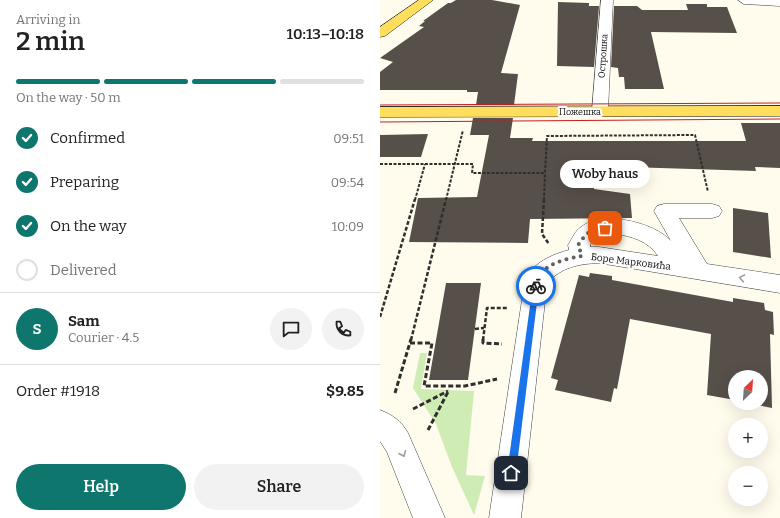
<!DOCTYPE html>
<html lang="en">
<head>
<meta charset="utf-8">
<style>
  body { margin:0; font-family:Bitter,serif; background:#f2f2f2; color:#222; height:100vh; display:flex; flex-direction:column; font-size:15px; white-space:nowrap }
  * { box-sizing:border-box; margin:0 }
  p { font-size:13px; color:#767676 }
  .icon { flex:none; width:22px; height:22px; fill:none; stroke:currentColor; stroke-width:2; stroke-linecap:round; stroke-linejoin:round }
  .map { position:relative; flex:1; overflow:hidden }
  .sheet { display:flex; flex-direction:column; background:#fff; width:380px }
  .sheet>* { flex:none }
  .needle { width:26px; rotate:25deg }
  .fabs { position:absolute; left:348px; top:370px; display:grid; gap:8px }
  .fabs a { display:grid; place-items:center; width:40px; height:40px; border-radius:50%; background:#fff; box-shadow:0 4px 16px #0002; font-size:20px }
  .pin { position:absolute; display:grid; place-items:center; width:34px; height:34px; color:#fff; margin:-17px; border-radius:8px; box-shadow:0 2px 6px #0006 }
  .courier { position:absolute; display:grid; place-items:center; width:40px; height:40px; margin:-20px; border:3px solid #1a73e8; border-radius:50%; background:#fff; color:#222; box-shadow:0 1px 5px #0007 }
  .bubble { position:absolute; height:28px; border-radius:14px; background:#fff; box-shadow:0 4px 16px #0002; font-size:13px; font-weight:600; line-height:28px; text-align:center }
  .head em { font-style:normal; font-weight:600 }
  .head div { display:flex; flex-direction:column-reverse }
  .head { display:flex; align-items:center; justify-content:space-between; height:68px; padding:0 16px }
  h1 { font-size:26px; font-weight:600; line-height:30px }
  .bar { display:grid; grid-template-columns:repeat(4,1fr); gap:6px 4px; align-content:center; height:48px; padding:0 16px }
  .bar i { height:5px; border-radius:3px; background:#e0e0e0 }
  .bar .current { background:#0f766e }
  .bar p { grid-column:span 4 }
  .line { display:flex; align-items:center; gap:10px; padding:0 16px; border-top:1px solid #e0e0e0 }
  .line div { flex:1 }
  .round { display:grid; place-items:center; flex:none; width:42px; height:42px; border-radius:21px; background:#f2f2f2 }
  ol { padding:0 16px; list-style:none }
  li { display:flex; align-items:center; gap:12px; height:44px }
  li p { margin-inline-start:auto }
  li .icon { padding:4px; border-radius:50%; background:#0f766e; color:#fff; stroke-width:4 }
  li:last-child { color:#767676 }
  li i { width:22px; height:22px; border:2px solid #e0e0e0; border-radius:50% }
  .primary-button { display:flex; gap:8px; margin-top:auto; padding:8px 16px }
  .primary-button a { flex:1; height:46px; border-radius:24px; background:#0f766e; color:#fff; font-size:16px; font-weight:600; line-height:46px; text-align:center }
  .primary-button a+a { background:#f2f2f2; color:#222 }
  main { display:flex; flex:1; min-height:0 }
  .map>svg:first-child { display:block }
</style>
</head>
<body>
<main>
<section class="sheet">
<div class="head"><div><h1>2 min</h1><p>Arriving in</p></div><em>10:13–10:18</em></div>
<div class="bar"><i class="current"></i><i class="current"></i><i class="current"></i><i></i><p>On the way · 50 m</p></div>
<ol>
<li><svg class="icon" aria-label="check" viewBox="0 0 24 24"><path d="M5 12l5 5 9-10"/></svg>Confirmed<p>09:51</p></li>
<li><svg class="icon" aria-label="check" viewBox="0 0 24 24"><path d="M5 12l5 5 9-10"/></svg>Preparing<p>09:54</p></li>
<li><svg class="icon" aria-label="check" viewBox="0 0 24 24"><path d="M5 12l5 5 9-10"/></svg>On the way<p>10:09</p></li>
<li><i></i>Delivered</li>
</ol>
<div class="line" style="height:72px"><b class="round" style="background:#0f766e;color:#fff">S</b><div><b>Sam</b><p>Courier · 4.5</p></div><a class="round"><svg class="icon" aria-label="chat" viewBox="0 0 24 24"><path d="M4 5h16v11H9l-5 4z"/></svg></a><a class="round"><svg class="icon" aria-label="phone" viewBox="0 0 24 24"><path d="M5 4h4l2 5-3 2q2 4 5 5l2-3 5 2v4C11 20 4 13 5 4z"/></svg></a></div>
<div class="line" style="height:52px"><div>Order #1918</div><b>$9.85</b></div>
<div class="primary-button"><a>Help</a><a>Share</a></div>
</section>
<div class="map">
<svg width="400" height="518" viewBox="0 0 400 518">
  <rect width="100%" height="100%" fill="#fffcee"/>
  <polygon fill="#cfecb5" points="40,353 47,353 41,389 94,391 86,475 105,476 94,515 72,467 56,424 33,388"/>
  <g fill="#574f49">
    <polygon points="76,0 112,0 140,5 121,73 138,74 134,105 96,105 98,92 87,92 87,90 0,90 0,72 13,62 0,58 44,27 39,26 45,21 43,21 68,3 71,3"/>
    <polygon points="178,2 209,3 209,6 219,6 214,67 177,66"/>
    <polygon points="306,4 327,4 327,7 347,7 357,33 271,32 284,89 245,89 244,77 239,77 238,68 231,67 234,6 257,6 262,10 308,10"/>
    <polygon points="93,118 133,118 130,138 153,138 152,141 366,141 361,123 400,123 400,168 375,167 376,171 216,166 214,189 250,194 252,218 150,219 148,243 29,242 38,198 97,197 109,135 90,135"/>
    <polygon points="48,134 41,157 0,157 0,135"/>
    <polygon points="353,208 388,213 391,258 353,252"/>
    <polygon points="210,273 232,276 232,280 353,302 353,298 384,303 385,310 393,312 394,335 390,334 392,408 368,403 381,403 381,377 355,377 355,400 327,395 331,334 250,319 237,389 234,388 231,402 175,390 178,380 171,378 199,275 209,277"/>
    <polygon points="66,283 101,283 88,380 49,380"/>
  </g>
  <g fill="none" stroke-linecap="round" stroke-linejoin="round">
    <g stroke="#404040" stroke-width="1">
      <g id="minor">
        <polygon points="221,0 233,0 228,111 226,114 220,116 214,114 212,111"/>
        <polygon points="358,0 400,0 400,6 364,4"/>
        <path d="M284 204H332L339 206 342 211 339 216 332 218H299L327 264 400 275V293L219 263C198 264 182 267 167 283L141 518H109L145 280C154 262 171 255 189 250L188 245C192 239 195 231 201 227 222 210 274 222 291 241L274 211 277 206ZM235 234C252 236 268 241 278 256L219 247H210C211 235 225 234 235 234Z"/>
        <path d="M0 410C13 415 21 421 28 433L65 518H33L7 452 0 441Z"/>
      </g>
    </g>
    <g stroke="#1e1e1e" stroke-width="1">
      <g id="major">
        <polygon points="39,0 53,0 5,36 0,37 0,27"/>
        <polygon points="400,106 400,116 0,117 0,107"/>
      </g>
    </g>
    <g stroke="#2f2f2f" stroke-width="2" stroke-dasharray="3 1.5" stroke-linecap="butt">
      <polyline points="0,164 93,164 92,173 165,173 167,136 315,135 328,192"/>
      <polyline points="35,200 45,164"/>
      <polyline points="66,200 83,130"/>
      <polyline points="164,200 165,173"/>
    </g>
    <g stroke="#2f2f2f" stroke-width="2.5" stroke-dasharray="4 2" stroke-linecap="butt">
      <polyline points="164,199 162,234 169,244"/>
      <polyline points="0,317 35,199"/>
      <polyline points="95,329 104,328"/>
      <polyline points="31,340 66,199"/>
      <polyline points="103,340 107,308 127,308"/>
    </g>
    <g stroke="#2f2f2f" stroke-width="3" stroke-dasharray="5 2.5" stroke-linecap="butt">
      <polyline points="103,339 103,343 122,344"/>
      <polyline points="30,343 52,343 44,386 85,386 117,379"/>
      <polyline points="15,393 31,339"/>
      <polyline points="33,409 68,391"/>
      <polyline points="48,430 69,390"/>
    </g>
    <use href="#minor" fill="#fff" fill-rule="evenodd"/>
    <use href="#major" fill="#ffde5e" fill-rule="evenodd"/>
    <g stroke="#c51e1f" stroke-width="1">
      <polyline points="0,105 400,103"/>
      <polyline points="0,122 400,119"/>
    </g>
  </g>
  <defs><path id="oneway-chevron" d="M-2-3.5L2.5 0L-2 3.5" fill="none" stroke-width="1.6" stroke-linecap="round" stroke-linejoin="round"/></defs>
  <g stroke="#9e9e9e">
    <use href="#oneway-chevron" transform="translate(362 278) rotate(-170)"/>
    <use href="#oneway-chevron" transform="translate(23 454) rotate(67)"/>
  </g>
  <polygon fill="#1a73e8" points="153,284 158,284 159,286 136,473 131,478 127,473"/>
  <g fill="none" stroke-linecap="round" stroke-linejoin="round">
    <path stroke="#62615c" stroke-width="4" stroke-dasharray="0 7.2" d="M156 286C158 265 184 259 202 256L198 245C207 232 210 230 225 228"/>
  </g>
  <g text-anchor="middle" stroke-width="4" stroke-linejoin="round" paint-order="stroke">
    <g font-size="9" fill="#0d0d0d" stroke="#fff">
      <text transform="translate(223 56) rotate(-86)" y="3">Острошка</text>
      <text x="200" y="115">Пожешка</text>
    </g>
    <g font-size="10" fill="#0d0d0d" stroke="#fff">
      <text transform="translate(251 261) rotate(7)" y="4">Боре Марковића</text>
    </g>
  </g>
</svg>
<div class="fabs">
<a><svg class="needle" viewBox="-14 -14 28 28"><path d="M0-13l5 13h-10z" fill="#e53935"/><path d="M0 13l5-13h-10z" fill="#767676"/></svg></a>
<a>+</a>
<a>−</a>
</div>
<div class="pin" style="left:225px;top:228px;background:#ea580c"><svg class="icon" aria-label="bag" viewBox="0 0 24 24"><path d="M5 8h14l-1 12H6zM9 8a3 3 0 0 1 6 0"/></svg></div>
<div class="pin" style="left:131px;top:473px;background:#1f2937"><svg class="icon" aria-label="home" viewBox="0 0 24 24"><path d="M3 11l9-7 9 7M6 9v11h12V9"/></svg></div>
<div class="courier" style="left:156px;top:286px"><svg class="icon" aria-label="bike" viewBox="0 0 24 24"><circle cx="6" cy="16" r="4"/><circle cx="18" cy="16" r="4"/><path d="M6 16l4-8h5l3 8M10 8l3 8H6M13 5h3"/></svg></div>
<div class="bubble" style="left:180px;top:160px;width:90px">Woby haus</div>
</div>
</main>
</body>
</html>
